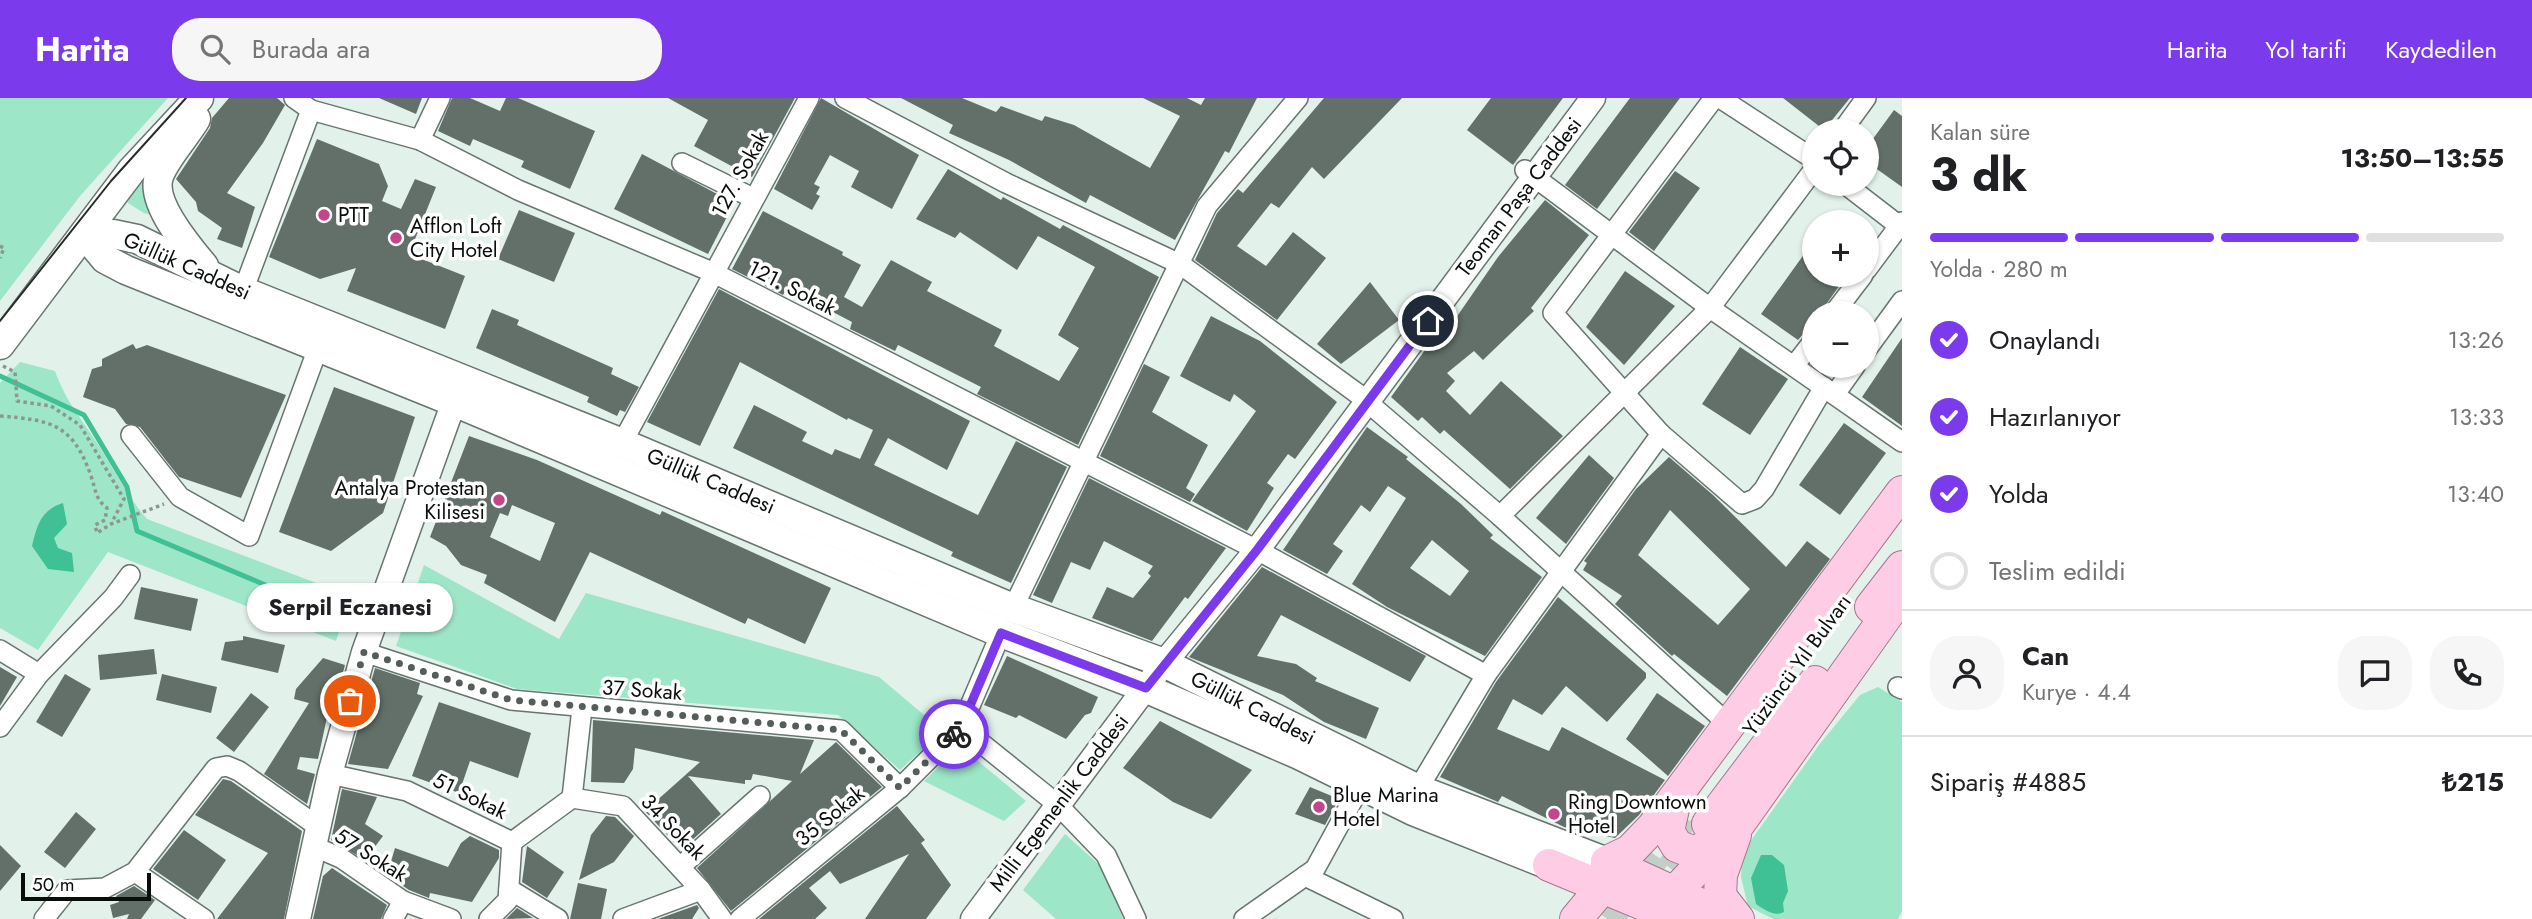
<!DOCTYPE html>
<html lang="tr">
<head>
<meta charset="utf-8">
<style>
  body { margin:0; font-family:Jost,sans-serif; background:#f6f6f6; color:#202124; height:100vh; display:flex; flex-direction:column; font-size:26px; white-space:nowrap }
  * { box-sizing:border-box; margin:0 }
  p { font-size:23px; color:#757577 }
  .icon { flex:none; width:38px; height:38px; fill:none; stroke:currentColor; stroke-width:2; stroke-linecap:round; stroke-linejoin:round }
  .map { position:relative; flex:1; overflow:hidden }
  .side { display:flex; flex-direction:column; background:#fff; width:630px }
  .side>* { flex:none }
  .buttons { position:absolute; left:1802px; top:21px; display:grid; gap:14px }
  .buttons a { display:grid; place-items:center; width:77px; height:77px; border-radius:50%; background:#fff; box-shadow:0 2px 5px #0004; font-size:35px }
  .scale { position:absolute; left:21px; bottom:18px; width:130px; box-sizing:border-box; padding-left:7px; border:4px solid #090e0b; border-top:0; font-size:19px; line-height:24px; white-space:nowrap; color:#090e0b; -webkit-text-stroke:5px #fff; paint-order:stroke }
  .pin { position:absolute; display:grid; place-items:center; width:60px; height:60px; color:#fff; margin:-30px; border:4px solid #fff; border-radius:50%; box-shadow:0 2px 7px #0007 }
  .courier { position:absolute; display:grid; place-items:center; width:70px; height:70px; margin:-35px; border:5px solid #7c3aed; border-radius:50%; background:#fff; color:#222; box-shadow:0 2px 9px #0007 }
  .bubble { position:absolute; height:49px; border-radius:24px; background:#fff; box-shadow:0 2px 5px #0004; font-size:23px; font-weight:700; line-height:49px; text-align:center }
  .summary em { font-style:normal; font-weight:700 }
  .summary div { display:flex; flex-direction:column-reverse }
  .summary { display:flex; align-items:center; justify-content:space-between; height:119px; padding:0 28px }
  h1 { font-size:46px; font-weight:700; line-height:52px }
  .bar { display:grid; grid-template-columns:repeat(4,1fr); gap:10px 7px; align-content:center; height:84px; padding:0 28px }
  .bar i { height:9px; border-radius:5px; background:#e0e0e0 }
  .bar .selected { background:#7c3aed }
  .bar p { grid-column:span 4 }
  .line { display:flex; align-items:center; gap:18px; padding:0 28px; border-top:2px solid #e0e0e0 }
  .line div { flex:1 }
  .round { display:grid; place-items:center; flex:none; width:74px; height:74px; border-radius:28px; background:#f6f6f6 }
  ol { padding:0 28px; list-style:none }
  li { display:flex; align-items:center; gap:21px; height:77px }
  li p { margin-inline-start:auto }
  li .icon { padding:7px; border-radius:50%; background:#7c3aed; color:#fff; stroke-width:4 }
  li:last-child { color:#757577 }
  li i { width:38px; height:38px; border:4px solid #e0e0e0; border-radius:50% }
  header { display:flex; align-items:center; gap:42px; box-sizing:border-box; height:98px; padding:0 35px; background:#7c3aed; color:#fff }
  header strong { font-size:33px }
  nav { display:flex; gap:38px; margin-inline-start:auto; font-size:24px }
  .search { width:490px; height:63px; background:#f6f6f6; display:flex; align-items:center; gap:18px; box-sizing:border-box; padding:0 24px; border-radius:28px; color:#757577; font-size:26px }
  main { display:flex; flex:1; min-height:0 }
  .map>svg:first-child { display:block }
</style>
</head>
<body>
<header>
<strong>Harita</strong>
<div class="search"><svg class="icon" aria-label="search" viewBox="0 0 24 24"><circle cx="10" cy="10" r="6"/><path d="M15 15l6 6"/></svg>Burada ara</div>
<nav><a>Harita</a><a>Yol tarifi</a><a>Kaydedilen</a></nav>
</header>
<main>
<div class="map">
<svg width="1902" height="821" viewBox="0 0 1902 821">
  <rect width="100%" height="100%" fill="#e3f1eb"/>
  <g fill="#9de6c8">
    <polygon points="0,0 168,0 80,98 0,203"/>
    <polygon points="158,56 165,121 144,115 128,105 129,92"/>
    <path d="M20 264 55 273C66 304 82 321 99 348 115 373 127 398 147 421L351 498 336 543 108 454 38 552 0 530V285Z"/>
    <polygon points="424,467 559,541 586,495 879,579 943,633 900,672 838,617 517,591 396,548"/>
    <polygon points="1878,589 1902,604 1902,813 1898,821 1773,821 1748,808 1741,779 1742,755 1819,647 1860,597"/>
    <polygon points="960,648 1026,703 1004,723 924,683"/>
    <polygon points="1065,736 1104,771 1123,821 1056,821 1023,792"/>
  </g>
  <g fill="#40c095">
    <path d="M63 405 67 426 54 440 58 450 72 455 74 474 48 471 32 448C37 427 41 412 63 405Z"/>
    <path d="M1761 757H1772L1784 767 1788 793 1783 805 1784 814C1774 819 1765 812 1756 806L1751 780Z"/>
  </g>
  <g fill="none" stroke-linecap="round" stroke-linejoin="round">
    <polyline stroke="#40c095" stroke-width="5" points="0,278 84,317 127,389 137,433 337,517"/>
  </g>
  <g fill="#63706a" fill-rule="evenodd">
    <polygon points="229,0 277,0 285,7 263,45 227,95 255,109 242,150 217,141 222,130 198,113 196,104 176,81 210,30 212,20"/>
    <polygon points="379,0 422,0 416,16"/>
    <polygon points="452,0 470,0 500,13 506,0 518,0 595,33 570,91 521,69 524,63 473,41 470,48 438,33"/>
    <polygon points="668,0 795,0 752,79 694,48 708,22"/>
    <polygon points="821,0 919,57 892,111 851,89 859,73 830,57 814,86 820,89 816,96 820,98 812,112 774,91"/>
    <polygon points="901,0 962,0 996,14 1001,8 1042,23 1045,18 1074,27 1150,70 1180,18 1143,0 1187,0 1201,7 1205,0 1257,0 1229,55 1225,53 1175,142 1090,97 1086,105 1009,62 949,35 953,27"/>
    <polygon points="1324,0 1402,0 1324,81 1312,69 1279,110 1271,105 1237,148 1266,168 1293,134 1326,160 1277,222 1195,162 1217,115 1238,91 1243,95"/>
    <polygon points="1491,0 1563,0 1513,67 1467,32"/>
    <polygon points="1630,0 1680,0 1597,111 1565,87"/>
    <polygon points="1783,0 1850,0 1824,32"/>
    <polygon points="1894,12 1902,18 1902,89 1867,64 1867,49"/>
    <polygon points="317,41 379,66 388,88 382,103 401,111 415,81 436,89 409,156 465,178 445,231 347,193 356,170 320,181 269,159"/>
    <polygon points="642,56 734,105 708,156 614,111"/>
    <polygon points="948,71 1001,102 1003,99 1060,131 1063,127 1159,179 1078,347 977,296 981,289 898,247 895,253 850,231 852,224 787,190 783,197 732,171 763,113 843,154 842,157 861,167 844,199 862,209 891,162 932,184 927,193 1002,232 994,248 1059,283 1079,250 1058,237 1095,169 1038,138 1017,172 960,134 955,140 916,121"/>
    <polygon points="1675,73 1700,90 1654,153 1629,134"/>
    <polygon points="1545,102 1589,137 1531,210 1534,213 1483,262 1474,253 1447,275 1455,283 1446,293 1470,317 1501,283 1563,338 1510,391 1444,332 1440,336 1422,319 1418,323 1391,299 1425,252 1449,230 1498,159"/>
    <polygon points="519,112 575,135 554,184 498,161"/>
    <polygon points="1815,141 1815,177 1847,177 1820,215 1815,215 1815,222 1798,242 1761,216"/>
    <polygon points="1625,173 1675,208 1624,267 1586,229"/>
    <polygon points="1370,184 1399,222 1341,266 1317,246"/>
    <polygon points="719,191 970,323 947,372 888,340 874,367 978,417 1016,343 1067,369 1011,485 951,458 953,454 733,350 754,307 807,334 802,343 832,357 835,351 860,361 873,332 848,320 847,322 740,264 700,348 647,324"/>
    <polygon points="492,211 519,222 517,227 613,270 611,276 639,289 625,314 620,312 617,318 587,304 589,299 476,250"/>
    <polygon points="1211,218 1260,243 1337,304 1295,361 1288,356 1267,385 1274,390 1247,433 1192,403 1256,313 1234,296 1230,304 1180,278"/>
    <polygon points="1902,240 1902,328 1862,299"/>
    <polygon points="133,246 136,251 147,247 286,297 241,400 179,379 140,329 126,326 115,311 83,299 92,271 102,268 102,261"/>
    <polygon points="1740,249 1788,281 1750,337 1702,306"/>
    <polygon points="1144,266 1170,279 1152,314 1208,347 1186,390 1195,396 1190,404 1100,358"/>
    <polygon points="334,289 415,319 383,415 331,453 279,434"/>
    <polygon points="1844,325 1886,355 1840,417 1799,387"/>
    <path d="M1367 329 1408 359 1406 361 1461 406 1493 437 1490 440 1542 479 1485 558 1387 509 1352 486 1406 400 1388 388 1370 414 1361 407 1333 446 1343 453 1327 476 1283 452ZM1432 442 1469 473 1450 498 1410 470Z"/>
    <path d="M469 338 537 362 660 417 662 413 831 490 805 546 748 520 745 526 590 454 555 524 484 485 487 477 461 467 446 448 430 439ZM512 407 555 425 540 463 490 439 500 415 508 418Z"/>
    <polygon points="1589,357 1614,380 1566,446 1536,420"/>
    <path d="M1669 359 1713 397 1786 469 1807 443 1830 461 1727 598 1674 556 1672 558 1615 506 1622 498 1583 472 1587 465 1584 463 1636 391ZM1670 412 1750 491 1718 527 1638 457Z"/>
    <polygon points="1089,380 1226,450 1188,501 1185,499 1152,543 1092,520 1107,489 1133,500 1151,478 1148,475 1153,468 1104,443 1090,472 1071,464 1052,505 1033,497"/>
    <polygon points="1262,469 1426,558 1410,584 1281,517 1257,558 1296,566 1317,580 1315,583 1379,610 1366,641 1324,624 1283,597 1189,559"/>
    <polygon points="141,489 198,501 191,533 134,521"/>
    <polygon points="1558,499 1646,575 1646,580 1607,624 1566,588 1542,617 1513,601 1497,631 1549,653 1562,629 1665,682 1639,717 1615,740 1564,729 1502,698 1498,704 1440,679 1496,584"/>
    <polygon points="243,538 285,547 278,575 221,562 225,544 243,542"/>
    <polygon points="154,551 157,576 100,582 98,557"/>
    <polygon points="1007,558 1098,599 1091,615 1085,617 1066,641 1019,617 1016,620 984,607"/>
    <polygon points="323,560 345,567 333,611 329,610 318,661 300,659 297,671 315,676 307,706 264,676 309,605 294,601 296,591"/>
    <polygon points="0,569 17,579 0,608"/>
    <polygon points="375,570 420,585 417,596 423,598 388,671 348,666"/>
    <polygon points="65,576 91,591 62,639 36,624"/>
    <polygon points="162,576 217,589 211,615 156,602"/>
    <polygon points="251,595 269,609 234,654 216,640"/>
    <polygon points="1657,595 1705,628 1668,678 1626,641"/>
    <polygon points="439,604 531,635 518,680 470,663 459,695 412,678"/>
    <polygon points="593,622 814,642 800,676 836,644 882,689 731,813 697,770 792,683 753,676 751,682 745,682 745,686 688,678 721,716 681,752 645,713 700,664 635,650 633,671 624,685 591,684"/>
    <polygon points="1160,623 1252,672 1211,721 1173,704 1123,670"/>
    <polygon points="223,681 231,683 302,733 284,821 217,821 268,755 195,717"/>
    <polygon points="1310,689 1339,701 1325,727 1295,716"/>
    <polygon points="342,691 377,699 365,726 383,738 365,762 331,742"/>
    <polygon points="897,708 925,742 921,745 951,787 926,821 865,821 909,756 840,786 830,773 809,790 827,810 815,821 759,821"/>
    <polygon points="76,714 96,731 65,770 44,754"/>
    <polygon points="606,718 615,719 634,738 614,764 579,782 591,737"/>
    <polygon points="184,732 226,762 198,802 153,771"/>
    <polygon points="470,738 499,752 499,760 472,804 430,795 429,800 409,792 387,777 395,750 448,769 461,745"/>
    <polygon points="0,747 21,768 0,793"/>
    <polygon points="527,748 564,774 547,800 522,784"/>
    <polygon points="332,770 387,807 381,821 313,821 323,778"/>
    <polygon points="578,785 607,791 601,821 570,821"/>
    <polygon points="134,788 161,806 155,802 141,821 127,821 129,816 113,820 110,807 119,804 116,798"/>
    <polygon points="697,807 699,810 692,821 658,821"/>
    <polygon points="517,810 533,820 506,821"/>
  </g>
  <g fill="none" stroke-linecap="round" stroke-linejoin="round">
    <g stroke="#c2cfc9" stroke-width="32" stroke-dasharray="32 16" stroke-linecap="butt">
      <polyline points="1642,809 1704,731"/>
      <polyline points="1607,821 1690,710"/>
    </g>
    <g stroke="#68746f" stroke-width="22">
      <g id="minor">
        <polyline points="294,0 311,12 420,42 518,92 712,174 1257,452 1486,577"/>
        <polyline points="845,0 1006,85 1180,166 1358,296 1500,418 1728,626"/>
        <polyline points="1714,0 1553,215 1661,336 1742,406 1755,401 1764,391 1824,289"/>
        <polyline points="1720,0 1815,62"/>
        <polyline points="1842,33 1866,0"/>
        <polyline points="420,42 440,0"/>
        <polyline points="682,65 753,100"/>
        <polyline points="1525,72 1710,210 1902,344"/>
        <polyline points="1845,86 1902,130"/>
        <polyline points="1867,171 1902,124"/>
        <polyline points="243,193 311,12"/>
        <polyline points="1834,215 1863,177"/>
        <polyline points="1867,251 1902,203"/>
        <polyline points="1794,268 1815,241"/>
        <polyline points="1835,296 1855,268"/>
        <polyline points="131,337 180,399 249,438 318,250"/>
        <polyline points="622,345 809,0"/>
        <polyline points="1500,418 1710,210 1815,70"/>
        <polyline points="1013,510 1207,108 1298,0"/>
        <polyline points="0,552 39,576 113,500 130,477"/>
        <polyline points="364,554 511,602 841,632 900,690"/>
        <polyline points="1898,589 1902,591"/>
        <polyline points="0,629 39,576"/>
        <polyline points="961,629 1057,706 1106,757 1136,821"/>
        <polyline points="330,676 407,693 512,744 572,700 582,610"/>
        <polyline points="1418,691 1486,577 1661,336"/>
        <polyline points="572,700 623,708 701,792 722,821"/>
        <polyline points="315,749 341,760 403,803"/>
        <polyline points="680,769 760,698"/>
        <polyline points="135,774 204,821"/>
        <polyline points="1305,778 1393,821"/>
        <polyline points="509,791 558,821"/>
        <polyline points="44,821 67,792 105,790 135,774 216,670 227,668 239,673 320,730"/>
        <polyline points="393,821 403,803 451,821"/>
        <polyline points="489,821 508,802 512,744"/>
        <polyline points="623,821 701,792"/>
        <polyline points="740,821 900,690 961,629 1001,535"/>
        <polyline points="1244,821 1315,771 1361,687"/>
      </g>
    </g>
    <g stroke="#68746f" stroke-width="27">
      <g id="tertiary">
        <polyline points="298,821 330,676 364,554 460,287"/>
        <polyline points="973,821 1164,565 1257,452 1593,0"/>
      </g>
    </g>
    <g stroke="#68746f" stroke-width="31">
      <g id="secondary">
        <path d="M196 21C187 37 161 65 158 82 153 108 188 149 204 168"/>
        <polyline points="85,137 113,136 137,141 243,193 622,345 1013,510 1164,565 1418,691 1607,764"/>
        <polyline points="85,137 105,161 126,172 454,304 1001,535 1145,590 1299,657 1413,713 1549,767"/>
        <polyline points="0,247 132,72 199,0"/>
      </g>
    </g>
    <g stroke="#a9738d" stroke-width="34">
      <g id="primary">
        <polyline points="1871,509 1902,469"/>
        <polyline points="1675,702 1668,733 1677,748 1695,755 1720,740"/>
        <polyline points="1708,726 1815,584"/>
        <polyline points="1735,737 1721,777 1720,798 1738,821"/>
        <polyline points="1607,764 1630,753 1653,729 1902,394"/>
        <polyline points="1607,764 1732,821"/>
        <polyline points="1549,767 1677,820"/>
        <polyline points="1659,811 1738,727 1902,496"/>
        <polyline points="1576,821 1616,773"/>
      </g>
    </g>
    <g stroke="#8d9792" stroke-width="3.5" stroke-dasharray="3.5 3.5" stroke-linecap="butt">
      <polyline points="0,148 4,150 0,160"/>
      <polyline points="3,268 15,274 17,303 51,308 80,327 124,401 112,424"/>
      <path d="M0 318C51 322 73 326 91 378 96 392 95 401 107 410L105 422 95 427 97 435 111 426 164 406"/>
    </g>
    <use href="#minor" stroke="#fff" stroke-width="19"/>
    <use href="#tertiary" stroke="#fff" stroke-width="24"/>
    <use href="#secondary" stroke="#fff" stroke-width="28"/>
    <use href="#primary" stroke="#ffcce5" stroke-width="32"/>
    <polyline stroke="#262d29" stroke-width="2" points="0,223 111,83 186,0"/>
  </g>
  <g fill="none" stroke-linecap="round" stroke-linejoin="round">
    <polyline stroke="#555d59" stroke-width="7" stroke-dasharray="0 12.6" points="350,603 364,554 511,602 841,632 900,690 954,636"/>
    <polyline stroke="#7c3aed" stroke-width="9" points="954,636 961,629 1001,535 1146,590 1257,452 1428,223"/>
  </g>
  <g fill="#c5448c" stroke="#fff" stroke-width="2.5">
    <circle cx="324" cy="117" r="7"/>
    <circle cx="396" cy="140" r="7"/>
    <circle cx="499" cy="402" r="7"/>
    <circle cx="1319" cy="709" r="7"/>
    <circle cx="1554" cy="716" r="7"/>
  </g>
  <g text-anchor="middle" stroke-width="7" stroke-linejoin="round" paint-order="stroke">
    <g font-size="21" fill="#090e0b" stroke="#fff">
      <text transform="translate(740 76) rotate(-61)" y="7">127. Sokak</text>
      <text transform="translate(1519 99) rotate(-53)" y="7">Teoman Paşa Caddesi</text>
      <text transform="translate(187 168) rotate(24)" y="7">Güllük Caddesi</text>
      <text transform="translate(792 190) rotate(27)" y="7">121. Sokak</text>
      <text transform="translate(711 383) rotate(23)" y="7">Güllük Caddesi</text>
      <text transform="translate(1797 567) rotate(-54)" y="7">Yüzüncü Yıl Bulvarı</text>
      <text transform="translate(642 592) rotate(4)" y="7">37 Sokak</text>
      <text transform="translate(1253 610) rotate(27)" y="7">Güllük Caddesi</text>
      <text transform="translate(470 698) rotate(26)" y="7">51 Sokak</text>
      <text transform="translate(1059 705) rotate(-53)" y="7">Milli Egemenlik Caddesi</text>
      <text transform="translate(830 718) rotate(-39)" y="7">35 Sokak</text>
      <text transform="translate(673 729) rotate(46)" y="7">34 Sokak</text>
      <text transform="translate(371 757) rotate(32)" y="7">57 Sokak</text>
    </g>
    <g font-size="21" fill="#090e0b" stroke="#fff" text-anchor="start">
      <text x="338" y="124">PTT</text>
      <text x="410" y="135">Afflon Loft<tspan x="410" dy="24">City Hotel</tspan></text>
      <text x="485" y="397" text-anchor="end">Antalya Protestan<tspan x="485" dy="24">Kilisesi</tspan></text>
      <text x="1333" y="704">Blue Marina<tspan x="1333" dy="24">Hotel</tspan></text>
      <text x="1568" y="711">Ring Downtown<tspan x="1568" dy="24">Hotel</tspan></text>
    </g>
  </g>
</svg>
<div class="buttons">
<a><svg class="icon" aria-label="locate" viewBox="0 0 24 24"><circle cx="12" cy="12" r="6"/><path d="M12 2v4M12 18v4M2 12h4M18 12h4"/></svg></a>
<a>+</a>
<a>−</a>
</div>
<div class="scale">50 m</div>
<div class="pin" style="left:350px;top:603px;background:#ea580c"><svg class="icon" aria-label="bag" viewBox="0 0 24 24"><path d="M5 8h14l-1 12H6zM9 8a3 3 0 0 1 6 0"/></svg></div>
<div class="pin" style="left:1428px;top:223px;background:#1f2937"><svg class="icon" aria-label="home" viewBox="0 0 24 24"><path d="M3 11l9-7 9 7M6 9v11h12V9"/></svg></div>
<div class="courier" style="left:954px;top:636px"><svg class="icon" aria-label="bike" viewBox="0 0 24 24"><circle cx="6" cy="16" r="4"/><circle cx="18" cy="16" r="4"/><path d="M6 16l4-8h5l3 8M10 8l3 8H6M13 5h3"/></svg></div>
<div class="bubble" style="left:247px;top:485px;width:206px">Serpil Eczanesi</div>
</div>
<section class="side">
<div class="summary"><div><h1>3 dk</h1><p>Kalan süre</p></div><em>13:50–13:55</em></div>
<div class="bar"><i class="selected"></i><i class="selected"></i><i class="selected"></i><i></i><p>Yolda · 280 m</p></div>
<ol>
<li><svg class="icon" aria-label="check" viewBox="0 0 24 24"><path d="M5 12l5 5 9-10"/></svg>Onaylandı<p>13:26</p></li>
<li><svg class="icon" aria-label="check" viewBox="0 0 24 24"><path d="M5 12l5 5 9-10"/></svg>Hazırlanıyor<p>13:33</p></li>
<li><svg class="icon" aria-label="check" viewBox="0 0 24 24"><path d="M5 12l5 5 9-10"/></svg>Yolda<p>13:40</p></li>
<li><i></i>Teslim edildi</li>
</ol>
<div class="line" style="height:126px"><a class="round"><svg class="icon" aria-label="person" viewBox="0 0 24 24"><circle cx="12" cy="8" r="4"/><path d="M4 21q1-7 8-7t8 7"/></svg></a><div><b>Can</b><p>Kurye · 4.4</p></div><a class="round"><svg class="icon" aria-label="chat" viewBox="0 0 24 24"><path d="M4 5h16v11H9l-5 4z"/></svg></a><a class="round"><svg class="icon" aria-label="phone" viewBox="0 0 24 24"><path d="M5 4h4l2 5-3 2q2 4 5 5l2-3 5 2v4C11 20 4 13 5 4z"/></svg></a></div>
<div class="line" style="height:91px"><div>Sipariş #4885</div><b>₺215</b></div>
</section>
</main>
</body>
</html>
